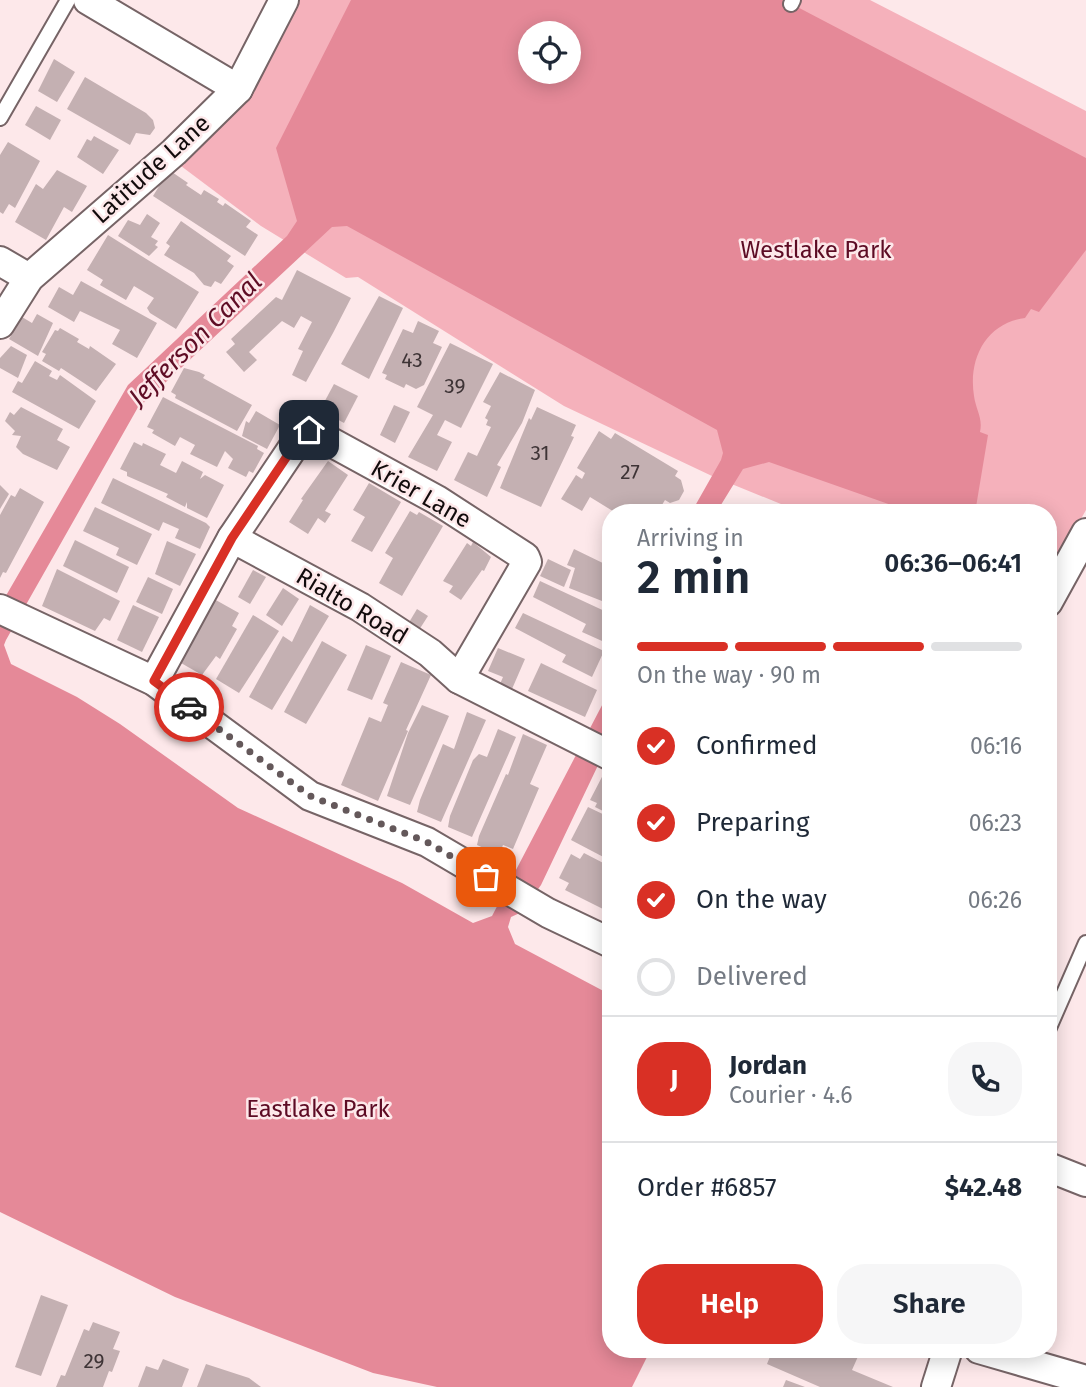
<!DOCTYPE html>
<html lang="en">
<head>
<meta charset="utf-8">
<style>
  body { margin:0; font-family:"Fira Sans",sans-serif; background:#f6f6f7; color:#1f2937; height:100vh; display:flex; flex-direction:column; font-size:26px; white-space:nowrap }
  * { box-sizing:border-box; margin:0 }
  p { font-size:23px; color:#747a83 }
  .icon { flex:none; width:38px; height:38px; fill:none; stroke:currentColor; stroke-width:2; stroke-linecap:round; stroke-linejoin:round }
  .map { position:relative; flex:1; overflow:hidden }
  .side { position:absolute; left:602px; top:504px; width:455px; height:854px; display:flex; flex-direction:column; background:#fff; border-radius:28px; box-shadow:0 4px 18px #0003 }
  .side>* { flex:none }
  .controls { position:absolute; left:518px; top:21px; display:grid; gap:14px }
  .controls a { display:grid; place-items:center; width:63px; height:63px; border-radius:50%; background:#fff; box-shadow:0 4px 18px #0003; font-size:35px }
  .pin { position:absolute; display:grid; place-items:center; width:60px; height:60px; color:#fff; margin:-30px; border-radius:14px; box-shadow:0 4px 10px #0006 }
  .courier { position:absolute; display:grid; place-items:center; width:70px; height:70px; margin:-35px; border:5px solid #d93025; border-radius:50%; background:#fff; color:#222; box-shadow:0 2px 9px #0007 }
  .head em { font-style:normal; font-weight:600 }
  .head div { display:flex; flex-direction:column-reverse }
  .head { display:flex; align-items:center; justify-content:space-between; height:119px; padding:0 35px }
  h1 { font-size:46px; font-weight:600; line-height:52px }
  .bar { display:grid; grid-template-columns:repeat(4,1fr); gap:10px 7px; align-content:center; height:84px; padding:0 35px }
  .bar i { height:9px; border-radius:5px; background:#e0e1e3 }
  .bar .on { background:#d93025 }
  .bar p { grid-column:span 4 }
  .line { display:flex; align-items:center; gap:18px; padding:0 35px; border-top:2px solid #e0e1e3 }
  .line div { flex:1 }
  .round { display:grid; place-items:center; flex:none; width:74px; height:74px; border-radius:28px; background:#f6f6f7 }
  ol { padding:0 35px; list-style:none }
  li { display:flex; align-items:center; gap:21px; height:77px }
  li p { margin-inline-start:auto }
  li .icon { padding:7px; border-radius:50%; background:#d93025; color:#fff; stroke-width:4 }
  li:last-child { color:#747a83 }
  li i { width:38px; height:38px; border:4px solid #e0e1e3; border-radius:50% }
  .cta { display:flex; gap:14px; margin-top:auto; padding:14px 35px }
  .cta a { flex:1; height:80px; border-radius:28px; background:#d93025; color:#fff; font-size:28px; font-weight:600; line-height:80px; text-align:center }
  .cta a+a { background:#f6f6f7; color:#1f2937 }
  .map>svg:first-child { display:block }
</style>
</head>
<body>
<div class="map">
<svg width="1086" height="1387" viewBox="0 0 1086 1387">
  <rect width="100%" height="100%" fill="#fde8ea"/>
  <path fill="#f5b1bb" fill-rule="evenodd" d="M294 0H870L1086 111V510L1048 577V513H803L712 476 564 406 358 277 346 278 261 226 173 160ZM530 33H569V72H530Z"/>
  <path fill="#e58998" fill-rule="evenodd" d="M351 0H784L1086 158V250L1039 312 1031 309 1025 318C986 323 968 359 974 396 976 410 983 418 980 432L988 435 975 513H914L769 462 743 469 716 513H691L721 460 723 453 717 430 347 226 332 227 137 409 6 640 4 645 11 664 77 697 120 724 238 808 402 883 473 923 492 916 611 688V738L541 885 522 912 511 917 508 927 515 944 611 995V1349H651L632 1387H437L373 1373 175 1297 0 1212V606L128 385 287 236 297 221 276 148ZM530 33H569V72H530Z"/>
  <g fill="#c4b0b2">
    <polygon points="54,59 75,72 57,102 38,91"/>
    <polygon points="85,77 146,113 153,120 155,128 150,135 136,133 130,145 67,109"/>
    <polygon points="36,106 61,120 50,140 25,125"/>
    <polygon points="94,136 119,150 103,174 77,157 87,139 91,141"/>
    <polygon points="8,142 40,161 15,208 9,204 3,214 0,212 0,155"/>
    <polygon points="57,170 87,186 72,212 64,207 46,240 15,222 36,184 43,189"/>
    <polygon points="169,170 188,183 186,185 201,195 204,190 219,199 217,202 223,206 225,203 251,221 246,227 258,235 245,256 153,196"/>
    <polygon points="147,214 160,223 151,237 158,241 155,245 158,247 149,256 118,236 128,220 140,225"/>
    <polygon points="181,221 231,256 227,261 234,266 221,284 215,281 211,287 204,285 194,273 164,255 170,246 166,243"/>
    <polygon points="108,235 199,292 176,329 150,313 147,308 154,298 134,286 126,300 100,285 103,280 87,270"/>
    <polygon points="297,270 351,298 333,333 306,382 292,375 303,351 298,349 312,322 301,316 294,328 282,321 249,352 257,360 244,372 226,352 235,344 231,339 276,297 282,300"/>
    <polygon points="81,281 157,323 137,358 112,344 120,330 80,311 74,322 48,307 59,287 73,295"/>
    <polygon points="379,296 403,308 369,379 341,364"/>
    <polygon points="37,314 53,323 38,356 9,339 22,317 32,323"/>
    <polygon points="418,321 439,331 433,343 442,347 424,385 416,389 406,384 404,388 385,379 387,375 382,373 403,329 413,333"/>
    <polygon points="60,328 79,339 77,342 89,349 90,346 116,364 96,391 61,368 59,371 42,361 46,354 42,352 55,330 58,331"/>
    <polygon points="450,343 493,364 461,428 445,420 437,435 452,442 437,471 408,457 433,415 417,407"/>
    <polygon points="11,346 27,355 18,378 0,368 0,358"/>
    <polygon points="35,361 52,371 49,376 57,380 60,375 96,401 79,429 12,392 18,381 22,383"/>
    <polygon points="184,368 199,372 205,375 203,378 252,405 237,431 175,398 176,395 171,392"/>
    <polygon points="500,372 535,390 522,423 497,465 501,467 487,497 454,480 468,452 477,456 491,427 486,425 488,420 485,418 491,406 483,402"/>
    <polygon points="334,384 358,396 344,423 320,410"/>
    <polygon points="163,397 258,446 257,449 264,453 253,473 249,471 246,477 228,468 233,459 225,451 217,467 190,454 195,445 180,437 175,446 152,433 154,430 147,427"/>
    <polygon points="394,405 410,412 395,443 380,435"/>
    <polygon points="21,407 63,429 57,440 70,447 57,470 23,454 16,447 21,436 12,435 15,431 5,421 10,412 14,415"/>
    <polygon points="537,407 576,425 571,436 574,437 541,507 500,488 529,418 531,420"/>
    <polygon points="256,411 280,425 267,449 242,436 246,421 249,423"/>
    <polygon points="599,431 611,439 615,433 678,471 675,476 681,480 684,491 679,500 670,503 665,500 657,513 616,513 590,497 582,511 561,499 576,475 582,479 585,473 577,468"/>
    <polygon points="134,442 142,446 143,443 166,454 160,465 176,473 182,461 203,472 200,479 205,475 224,485 207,518 187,508 187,502 185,507 166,497 168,494 127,476 127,472 120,469"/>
    <polygon points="328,461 348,475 325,511 331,514 325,523 318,518 308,534 289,522 303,500 301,499"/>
    <polygon points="113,478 206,523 210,527 200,549 175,538 179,529 163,522 159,531 101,503"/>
    <polygon points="369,483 401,502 372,552 351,541 365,517 353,510"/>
    <polygon points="0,485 9,494 0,509"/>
    <polygon points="20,488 44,502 6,573 3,572 0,578 0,515 11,495 15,497"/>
    <polygon points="95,507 152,534 137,565 116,555 119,548 83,531"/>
    <polygon points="410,511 417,515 419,512 443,526 402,596 379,583 393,558 385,553"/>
    <polygon points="75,540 129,567 117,593 63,566"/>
    <polygon points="167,541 196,554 180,586 155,574"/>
    <polygon points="473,542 491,557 484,571 482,570 461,600 449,592 453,586 443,581 467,543 471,546"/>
    <polygon points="574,549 611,567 611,608 605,606 607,603 569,588 575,568 567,565"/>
    <polygon points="548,559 571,570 564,587 540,576"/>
    <polygon points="57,569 120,601 110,621 104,618 95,631 42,606"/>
    <polygon points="253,570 266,577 250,604 238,597"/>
    <polygon points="148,577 173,589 162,614 136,602"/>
    <polygon points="540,581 611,614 611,645 582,632 586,624 533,597"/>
    <polygon points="283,588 299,599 282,626 266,615"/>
    <polygon points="214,599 239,613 232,626 237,629 220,659 216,656 202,675 181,663"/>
    <polygon points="133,605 159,617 142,652 117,640"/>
    <polygon points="310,605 329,616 272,710 249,697 283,636 292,642"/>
    <polygon points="417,609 428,616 419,630 408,624"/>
    <polygon points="523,613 604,651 592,677 562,662 566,655 515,628"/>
    <polygon points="253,615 279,631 239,693 216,679"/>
    <polygon points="322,641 347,655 306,724 284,712"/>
    <polygon points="366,645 391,656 372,700 347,690"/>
    <polygon points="498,648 525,659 512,689 500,684 503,677 488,671"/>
    <polygon points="401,662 431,675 406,730 408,731 378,801 341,785 369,717 381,722 388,705 383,703"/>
    <polygon points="541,663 597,690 585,717 528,691"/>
    <polygon points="422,705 449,716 410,805 387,796 408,733"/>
    <polygon points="467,712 486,720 441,822 417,812 420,800 443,744 454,749"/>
    <polygon points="498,729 516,737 472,837 448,827 450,816 473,760 479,754 487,757"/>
    <polygon points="523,734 547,745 530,784 539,788 513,849 503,845 499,855 477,845 479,836 506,774 508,775"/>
    <polygon points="604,773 611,777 611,815 595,807 597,803 590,800"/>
    <polygon points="588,807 611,818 611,861 571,840"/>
    <polygon points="584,853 611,867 609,912 565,890 569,883 559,878 571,854 580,859"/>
    <polygon points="41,1295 68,1305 41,1376 15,1367"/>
    <polygon points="93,1322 120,1332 113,1349 120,1351 112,1372 109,1371 103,1387 56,1387 61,1375 65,1376 84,1329 89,1331"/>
    <polygon points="773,1349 854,1349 860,1352 852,1370 893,1387 820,1387 767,1364"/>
    <polygon points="163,1359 189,1369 182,1387 138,1387 146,1366 158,1370"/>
    <polygon points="206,1364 249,1378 261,1387 197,1387"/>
    <polygon points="786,1380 805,1387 783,1387"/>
  </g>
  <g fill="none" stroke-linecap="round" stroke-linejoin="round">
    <g stroke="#766466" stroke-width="18">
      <g id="lane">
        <polyline points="791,4 793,0"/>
        <polyline points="0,118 68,0"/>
        <polyline points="1048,1030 1086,943"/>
      </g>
    </g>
    <g stroke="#766466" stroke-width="32">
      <g id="street">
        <polyline points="88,0 238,89"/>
        <polyline points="0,261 29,278"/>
        <polyline points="0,324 29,278 174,152 238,89 284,0"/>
        <polyline points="232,538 304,431 309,430 437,500 525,557 527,562 459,679"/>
        <polyline points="1048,602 1086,533"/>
        <polyline points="0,609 154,681 310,796 427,842 548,913 611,943"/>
        <polyline points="154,681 232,538 360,607 430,653 459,679 611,756"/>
        <polyline points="1048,1167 1086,1182"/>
        <polyline points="979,1349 1086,1380"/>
        <polyline points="936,1387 948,1349"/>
      </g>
    </g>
    <use href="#lane" stroke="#fff" stroke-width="14"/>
    <use href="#street" stroke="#fff" stroke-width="28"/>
  </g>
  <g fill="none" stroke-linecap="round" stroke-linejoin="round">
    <polyline stroke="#64585a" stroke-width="7" stroke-dasharray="0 12.6" points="189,707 310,796 427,842 486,877"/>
    <polyline stroke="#d93025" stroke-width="9" points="189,707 154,681 232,538 304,431 309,430"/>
  </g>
  <g text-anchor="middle" stroke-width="5" stroke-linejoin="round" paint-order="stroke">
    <g font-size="21" fill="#3e3436">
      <text x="412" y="367">43</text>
      <text x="455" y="393">39</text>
      <text x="540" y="460">31</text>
      <text x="630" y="479">27</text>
      <text x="94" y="1368">29</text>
    </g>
    <g font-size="24" fill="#120b0c" stroke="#fde8ea">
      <text transform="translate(151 169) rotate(-42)" y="8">Latitude Lane</text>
      <text transform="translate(421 494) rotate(30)" y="8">Krier Lane</text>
      <text transform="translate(352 606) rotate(31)" y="8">Rialto Road</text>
    </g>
    <g font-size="24" fill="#5d0b24" stroke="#fde8ea">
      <text x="816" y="258">Westlake Park</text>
      <text x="318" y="1117">Eastlake Park</text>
    </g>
    <g font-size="26" font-style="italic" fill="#5f0d25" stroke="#fde8ea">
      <text transform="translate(195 339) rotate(-45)" y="9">Jefferson Canal</text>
    </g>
  </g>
</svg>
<div class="controls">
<a><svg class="icon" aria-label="locate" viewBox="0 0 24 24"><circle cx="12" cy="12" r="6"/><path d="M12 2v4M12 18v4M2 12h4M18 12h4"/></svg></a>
</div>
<div class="pin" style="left:486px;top:877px;background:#ea580c"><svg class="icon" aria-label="bag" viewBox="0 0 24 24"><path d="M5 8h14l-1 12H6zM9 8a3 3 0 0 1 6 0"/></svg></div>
<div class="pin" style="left:309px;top:430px;background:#1f2937"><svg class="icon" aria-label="home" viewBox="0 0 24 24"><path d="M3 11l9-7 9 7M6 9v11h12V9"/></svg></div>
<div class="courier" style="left:189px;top:707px"><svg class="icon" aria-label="car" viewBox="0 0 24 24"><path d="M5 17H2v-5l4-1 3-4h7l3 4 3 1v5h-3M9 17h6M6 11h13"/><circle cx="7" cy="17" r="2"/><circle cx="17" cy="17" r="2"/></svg></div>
<section class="side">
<div class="head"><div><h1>2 min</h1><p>Arriving in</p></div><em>06:36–06:41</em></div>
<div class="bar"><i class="on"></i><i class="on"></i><i class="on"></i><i></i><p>On the way · 90 m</p></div>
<ol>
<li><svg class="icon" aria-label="check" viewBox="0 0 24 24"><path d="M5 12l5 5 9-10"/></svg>Confirmed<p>06:16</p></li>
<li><svg class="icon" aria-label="check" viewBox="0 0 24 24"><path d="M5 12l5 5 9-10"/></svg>Preparing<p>06:23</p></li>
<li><svg class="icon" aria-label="check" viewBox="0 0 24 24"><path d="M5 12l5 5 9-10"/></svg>On the way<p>06:26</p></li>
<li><i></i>Delivered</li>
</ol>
<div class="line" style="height:126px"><b class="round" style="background:#d93025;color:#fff">J</b><div><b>Jordan</b><p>Courier · 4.6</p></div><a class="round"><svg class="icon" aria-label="phone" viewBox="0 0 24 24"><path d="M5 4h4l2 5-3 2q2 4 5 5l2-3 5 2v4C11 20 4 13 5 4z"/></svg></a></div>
<div class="line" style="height:91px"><div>Order #6857</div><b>$42.48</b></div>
<div class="cta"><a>Help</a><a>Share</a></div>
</section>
</div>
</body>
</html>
